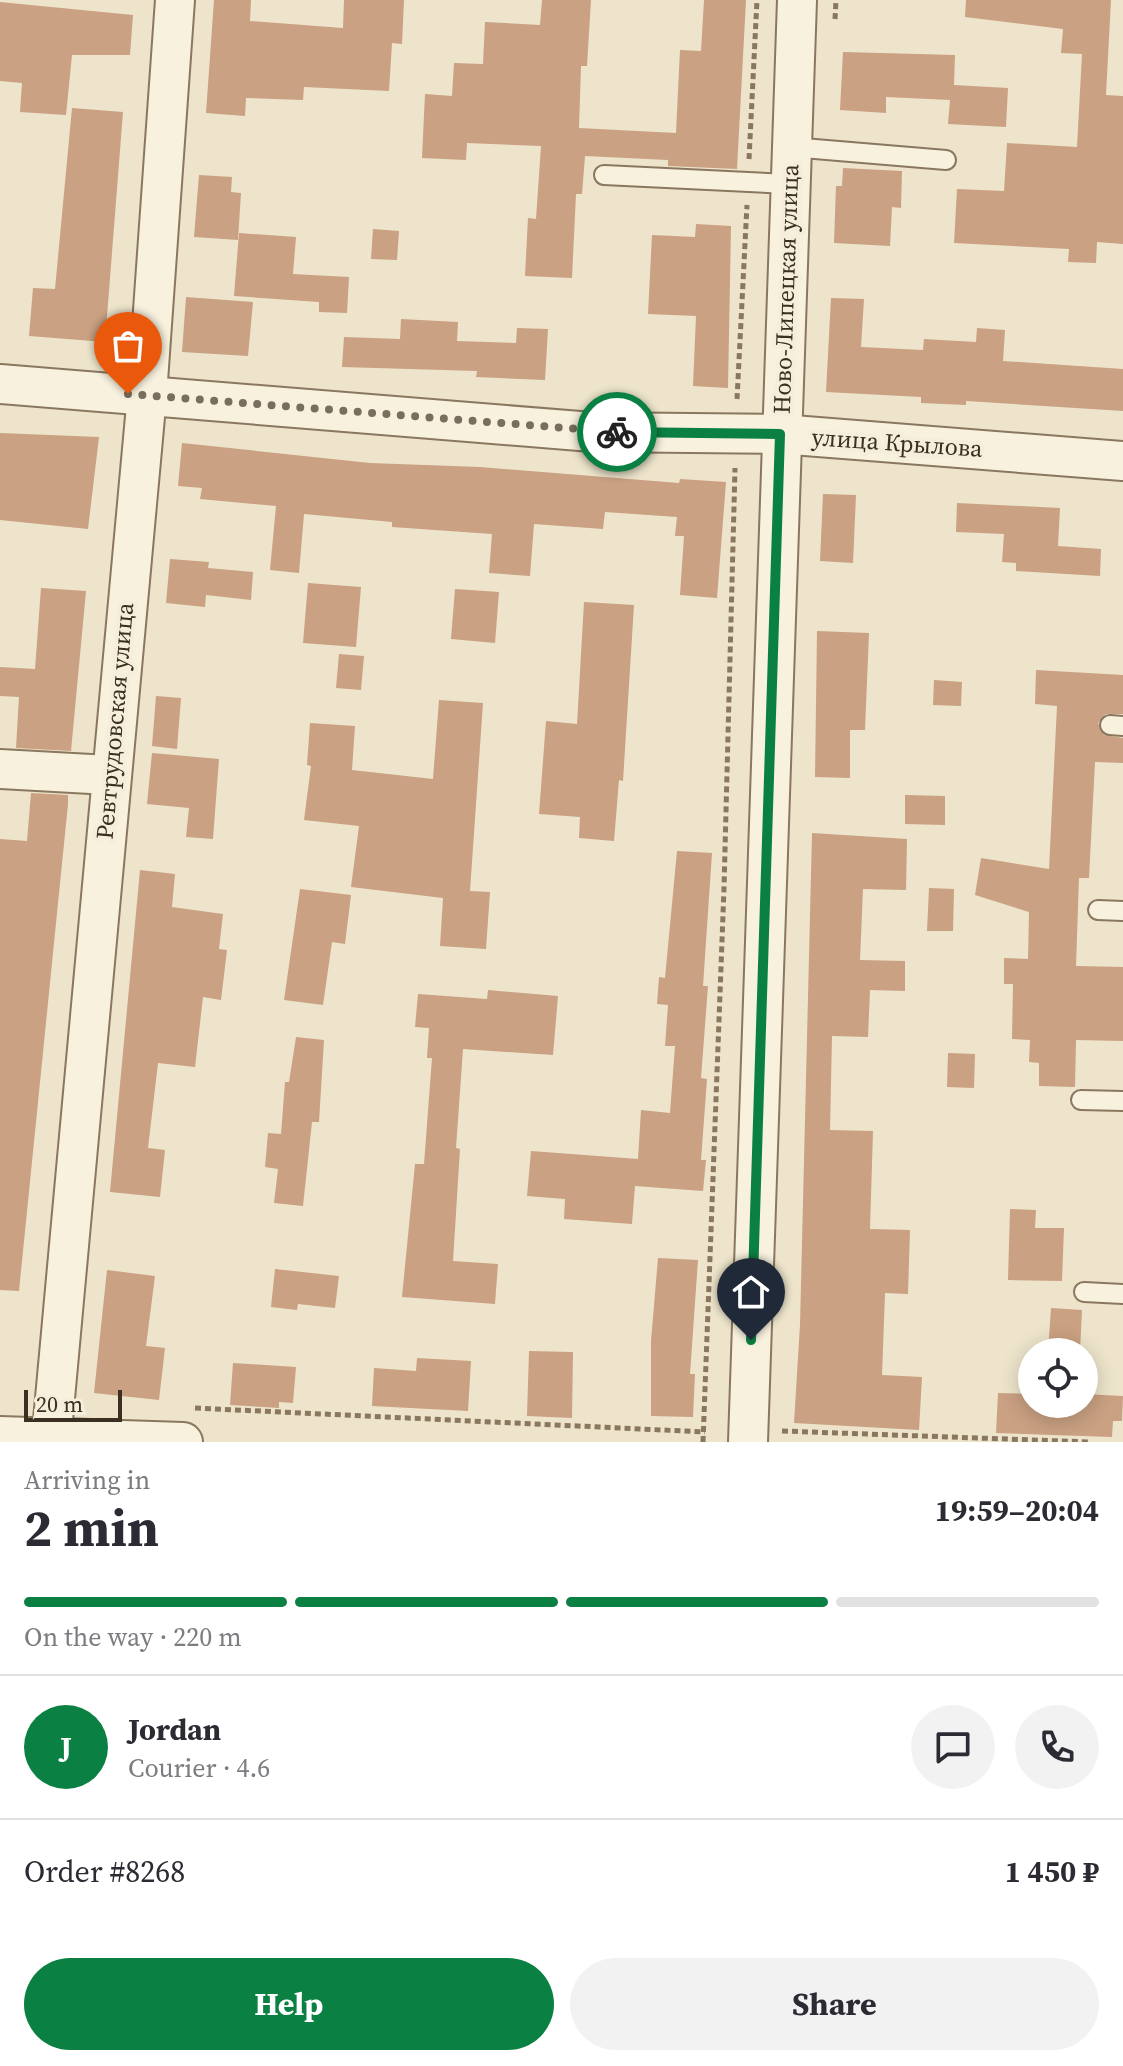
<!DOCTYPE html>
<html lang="en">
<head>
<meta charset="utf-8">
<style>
  body { margin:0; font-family:"Source Serif 4",serif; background:#f2f2f3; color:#2b2b33; height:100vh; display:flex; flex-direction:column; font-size:30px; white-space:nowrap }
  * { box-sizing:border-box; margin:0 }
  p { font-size:26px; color:#7c7c81 }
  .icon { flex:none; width:44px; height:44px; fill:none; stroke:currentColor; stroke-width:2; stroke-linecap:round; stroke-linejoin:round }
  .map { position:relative; height:1442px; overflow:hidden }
  .details { display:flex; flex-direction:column; background:#fff; flex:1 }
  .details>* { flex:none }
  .fabs { position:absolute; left:1018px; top:1338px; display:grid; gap:16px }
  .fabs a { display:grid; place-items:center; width:80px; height:80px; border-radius:50%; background:#fff; box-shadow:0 4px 20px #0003; font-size:40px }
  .scale { position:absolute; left:24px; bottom:20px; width:98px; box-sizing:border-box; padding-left:8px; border:4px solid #3b2f22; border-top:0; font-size:22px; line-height:28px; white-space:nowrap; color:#3b2f22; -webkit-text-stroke:6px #f5eeda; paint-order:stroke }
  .pin { position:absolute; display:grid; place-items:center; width:68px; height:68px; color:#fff; margin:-82px -34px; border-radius:50% 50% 50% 0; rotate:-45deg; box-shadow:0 0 8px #0007 }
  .pin .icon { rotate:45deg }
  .courier { position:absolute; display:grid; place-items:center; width:80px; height:80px; margin:-40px; border:6px solid #0b8043; border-radius:50%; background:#fff; color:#222; box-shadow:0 2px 10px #0007 }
  .headline em { font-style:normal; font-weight:700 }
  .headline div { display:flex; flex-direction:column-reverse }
  .headline { display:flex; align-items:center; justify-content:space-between; height:136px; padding:0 24px }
  h1 { font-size:52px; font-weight:700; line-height:60px }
  .bar { display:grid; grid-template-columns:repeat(4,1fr); gap:12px 8px; align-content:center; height:96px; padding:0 24px }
  .bar i { height:10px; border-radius:6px; background:#e1e1e2 }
  .bar .on { background:#0b8043 }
  .bar p { grid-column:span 4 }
  .line { display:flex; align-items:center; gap:20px; padding:0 24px; border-top:2px solid #e1e1e2 }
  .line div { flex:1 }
  .round { display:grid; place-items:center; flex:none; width:84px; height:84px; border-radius:42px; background:#f2f2f3 }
  .action { display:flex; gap:16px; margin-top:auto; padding:16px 24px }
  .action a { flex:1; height:92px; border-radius:48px; background:#0b8043; color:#fff; font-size:32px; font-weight:700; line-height:92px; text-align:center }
  .action a+a { background:#f2f2f3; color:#2b2b33 }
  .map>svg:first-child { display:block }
</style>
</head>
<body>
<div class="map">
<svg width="1123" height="1442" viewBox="0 0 1123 1442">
  <rect width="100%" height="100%" fill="#ede4cb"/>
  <g fill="#caa182">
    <polygon points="214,0 251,0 250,21 343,28 344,0 404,0 402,44 392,43 389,91 304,87 303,100 246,98 245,116 206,113"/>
    <polygon points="542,0 591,0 587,66 581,66 579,128 676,133 680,50 701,51 704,0 746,0 737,169 668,166 668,160 585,156 582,194 576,194 572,278 525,276 528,218 536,219 541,146 467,143 466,160 422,158 425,94 452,96 454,63 483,64 485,22 540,25"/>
    <polygon points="966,0 1111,0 1106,95 1123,96 1123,244 1097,242 1096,263 1068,262 1069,249 954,243 957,189 1004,191 1007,143 1077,147 1082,54 1061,53 1063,29 965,17"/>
    <polygon points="0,2 133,15 130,55 72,55 66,115 20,112 22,83 0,81"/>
    <polygon points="843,52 955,55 954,85 1008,88 1006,127 948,124 950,100 886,97 886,113 840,110"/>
    <polygon points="72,108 123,112 105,342 29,336 33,288 55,289"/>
    <polygon points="843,168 902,171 901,208 892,207 890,246 834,243 836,186 842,186"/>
    <polygon points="199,175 232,177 231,192 241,193 238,240 194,237"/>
    <polygon points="696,224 731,226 728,388 693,386 696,316 648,314 652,235 695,237"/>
    <polygon points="373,229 399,231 397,260 371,259"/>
    <polygon points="239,233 296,237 293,274 349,277 347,313 319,312 319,302 234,296"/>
    <polygon points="186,297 253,302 248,356 182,352"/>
    <polygon points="831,298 864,299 861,347 923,350 924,339 976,342 977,328 1005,330 1003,361 1123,369 1123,411 966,401 966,405 921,403 921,397 826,392"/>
    <polygon points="401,319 458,322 457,341 516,343 517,328 548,329 545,380 476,377 477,371 342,367 344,337 400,339"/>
    <polygon points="0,433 99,437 88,529 0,520"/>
    <polygon points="182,443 370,463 480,467 679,483 680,479 726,482 717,598 680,595 684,536 675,536 677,517 605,512 603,529 534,524 530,576 489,573 492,534 392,527 392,522 304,514 299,573 270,570 276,506 200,499 202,488 178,486"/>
    <polygon points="823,494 856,495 853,563 820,561"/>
    <polygon points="957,503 1060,508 1058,546 1101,549 1100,576 1016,571 1016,563 1002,562 1004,534 956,532"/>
    <polygon points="170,559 209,562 208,568 253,572 251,600 206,595 205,607 166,603"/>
    <polygon points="308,583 361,587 356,647 303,643"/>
    <polygon points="41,588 86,591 71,751 16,748 19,697 0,696 0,667 35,669"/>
    <polygon points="455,589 499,592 495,643 451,639"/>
    <polygon points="584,602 634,605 623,781 619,780 614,841 579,838 580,817 539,814 546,721 577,724"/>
    <polygon points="817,631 869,633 865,730 850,730 850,778 815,777"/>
    <polygon points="339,654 364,656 361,690 336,688"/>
    <polygon points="1036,670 1123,675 1123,714 1106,714 1098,723 1104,735 1123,738 1123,763 1095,762 1089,878 1079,878 1076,966 1123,967 1123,1041 1076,1040 1075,1087 1039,1086 1039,1063 1029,1062 1030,1040 1012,1039 1013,984 1004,984 1004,958 1028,959 1029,912 975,895 981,858 1049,869 1057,706 1035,704"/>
    <polygon points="934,680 962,682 961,706 933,705"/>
    <polygon points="156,696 181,698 177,749 152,746"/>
    <polygon points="439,700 483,703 470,891 490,892 486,949 440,946 443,898 351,887 359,826 304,820 311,766 307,765 310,723 355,726 352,770 433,779"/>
    <polygon points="152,753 219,759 213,839 186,837 189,808 147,804"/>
    <polygon points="31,793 68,795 68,804 19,1291 0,1290 0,839 27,841"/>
    <polygon points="905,795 945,796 945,825 905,824"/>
    <polygon points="812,833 907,839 906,890 863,889 860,960 905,961 905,991 870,990 868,1037 832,1036 830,1130 873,1131 870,1229 910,1230 908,1294 885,1293 882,1375 922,1377 919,1430 794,1423 800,1325"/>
    <polygon points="677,851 712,853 703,986 708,986 701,1078 707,1079 701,1160 706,1160 703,1191 635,1186 632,1224 564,1219 565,1199 527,1196 531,1151 638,1159 641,1110 670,1113 675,1046 665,1046 668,1005 657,1004 659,977 665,978"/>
    <polygon points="140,870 175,874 172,907 223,914 219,949 227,950 221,1000 203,997 195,1067 158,1063 148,1148 165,1150 160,1197 110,1192"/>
    <polygon points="929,888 954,889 953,931 927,931"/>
    <polygon points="300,889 351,895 345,944 332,942 323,1005 284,1000"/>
    <polygon points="488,990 558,996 553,1055 463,1049 456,1148 460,1149 453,1261 498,1264 495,1304 402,1297 415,1164 424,1164 432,1058 427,1058 429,1028 415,1027 418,994 487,999"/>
    <polygon points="296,1037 324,1040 319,1122 312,1122 303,1206 274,1203 278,1169 265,1167 268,1133 281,1134 285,1082 289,1082"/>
    <polygon points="948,1053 975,1054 974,1088 947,1087"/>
    <polygon points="1010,1209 1036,1210 1035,1228 1064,1228 1062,1281 1008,1280"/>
    <polygon points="658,1258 698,1260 690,1374 695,1374 693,1417 651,1416 651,1341"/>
    <polygon points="275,1269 339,1276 335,1308 298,1304 297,1310 271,1307"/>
    <polygon points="107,1270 155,1276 146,1346 165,1348 159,1400 94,1393"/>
    <polygon points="1051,1308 1082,1310 1080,1352 1048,1352"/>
    <polygon points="529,1351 573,1352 572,1418 527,1416"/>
    <polygon points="417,1358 471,1361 468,1411 372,1406 374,1368 416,1371"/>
    <polygon points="233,1363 296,1367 293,1403 279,1402 279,1408 230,1405"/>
    <polygon points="998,1393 1032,1394 1032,1404 1084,1404 1084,1394 1123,1396 1122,1421 1113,1421 1112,1437 996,1433"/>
  </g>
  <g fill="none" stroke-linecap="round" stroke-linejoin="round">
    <g stroke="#8a775f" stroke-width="22">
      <g id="service">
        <polyline points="791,147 946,160"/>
        <polyline points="604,175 790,184"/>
        <polyline points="1110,725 1123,726"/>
        <polyline points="1098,910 1123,911"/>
        <polyline points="1081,1100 1123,1101"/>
        <polyline points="1084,1292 1123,1294"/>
      </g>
    </g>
    <g stroke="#8a775f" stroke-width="42">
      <g id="minor">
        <polyline points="0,384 592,432 780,434 1123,461"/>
        <polyline points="0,769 109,775"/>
        <polyline points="0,1436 183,1442"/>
        <polyline points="51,1442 147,395 175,0"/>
        <polyline points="748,1442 797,0"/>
      </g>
    </g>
    <g stroke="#8a775f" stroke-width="5" stroke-dasharray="6 4" stroke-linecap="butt">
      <polyline points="835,19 836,0"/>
      <polyline points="749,159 757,0"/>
      <polyline points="737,399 747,205"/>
      <polyline points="195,1408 705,1432"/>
      <polyline points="782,1431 1090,1442"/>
      <polyline points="703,1442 724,888 735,468"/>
    </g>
    <use href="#service" stroke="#f8f1de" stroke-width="18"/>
    <use href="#minor" stroke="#f8f1de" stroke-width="38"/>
  </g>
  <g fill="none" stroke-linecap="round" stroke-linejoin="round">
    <polyline stroke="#796e5d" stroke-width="8" stroke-dasharray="0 14.4" points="128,394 617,432"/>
    <polyline stroke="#0b8043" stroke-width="10" points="617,432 780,434 751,1340"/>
  </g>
  <g text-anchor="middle" stroke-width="8" stroke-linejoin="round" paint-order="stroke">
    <g font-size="24" fill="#3b2f22" stroke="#f5eeda">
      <text transform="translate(786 289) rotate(-88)" y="8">Ново-Липецкая улица</text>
      <text transform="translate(897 443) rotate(4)" y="8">улица Крылова</text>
      <text transform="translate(115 721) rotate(-85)" y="8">Ревтрудовская улица</text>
    </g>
  </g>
</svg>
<div class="fabs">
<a><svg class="icon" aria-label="locate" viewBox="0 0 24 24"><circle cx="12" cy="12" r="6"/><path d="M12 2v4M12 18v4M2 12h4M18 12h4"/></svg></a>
</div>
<div class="scale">20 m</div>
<div class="pin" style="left:128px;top:394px;background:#ea580c"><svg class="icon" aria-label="bag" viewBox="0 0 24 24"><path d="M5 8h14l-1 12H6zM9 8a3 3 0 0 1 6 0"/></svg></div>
<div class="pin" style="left:751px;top:1340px;background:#1f2937"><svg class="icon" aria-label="home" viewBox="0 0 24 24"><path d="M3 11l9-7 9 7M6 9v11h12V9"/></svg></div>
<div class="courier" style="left:617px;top:432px"><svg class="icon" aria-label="bike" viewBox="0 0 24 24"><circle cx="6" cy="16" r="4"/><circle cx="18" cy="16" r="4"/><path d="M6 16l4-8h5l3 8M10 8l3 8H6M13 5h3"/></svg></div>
</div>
<section class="details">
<div class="headline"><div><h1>2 min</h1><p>Arriving in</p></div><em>19:59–20:04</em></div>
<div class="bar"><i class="on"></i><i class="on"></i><i class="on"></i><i></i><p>On the way · 220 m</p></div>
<div class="line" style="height:144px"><b class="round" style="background:#0b8043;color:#fff">J</b><div><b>Jordan</b><p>Courier · 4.6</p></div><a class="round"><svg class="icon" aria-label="chat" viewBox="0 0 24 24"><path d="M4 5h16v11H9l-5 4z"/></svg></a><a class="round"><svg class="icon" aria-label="phone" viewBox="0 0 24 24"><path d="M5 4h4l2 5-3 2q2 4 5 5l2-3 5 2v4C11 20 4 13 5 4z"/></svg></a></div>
<div class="line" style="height:104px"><div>Order #8268</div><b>1 450 ₽</b></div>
<div class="action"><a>Help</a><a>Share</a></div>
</section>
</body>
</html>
